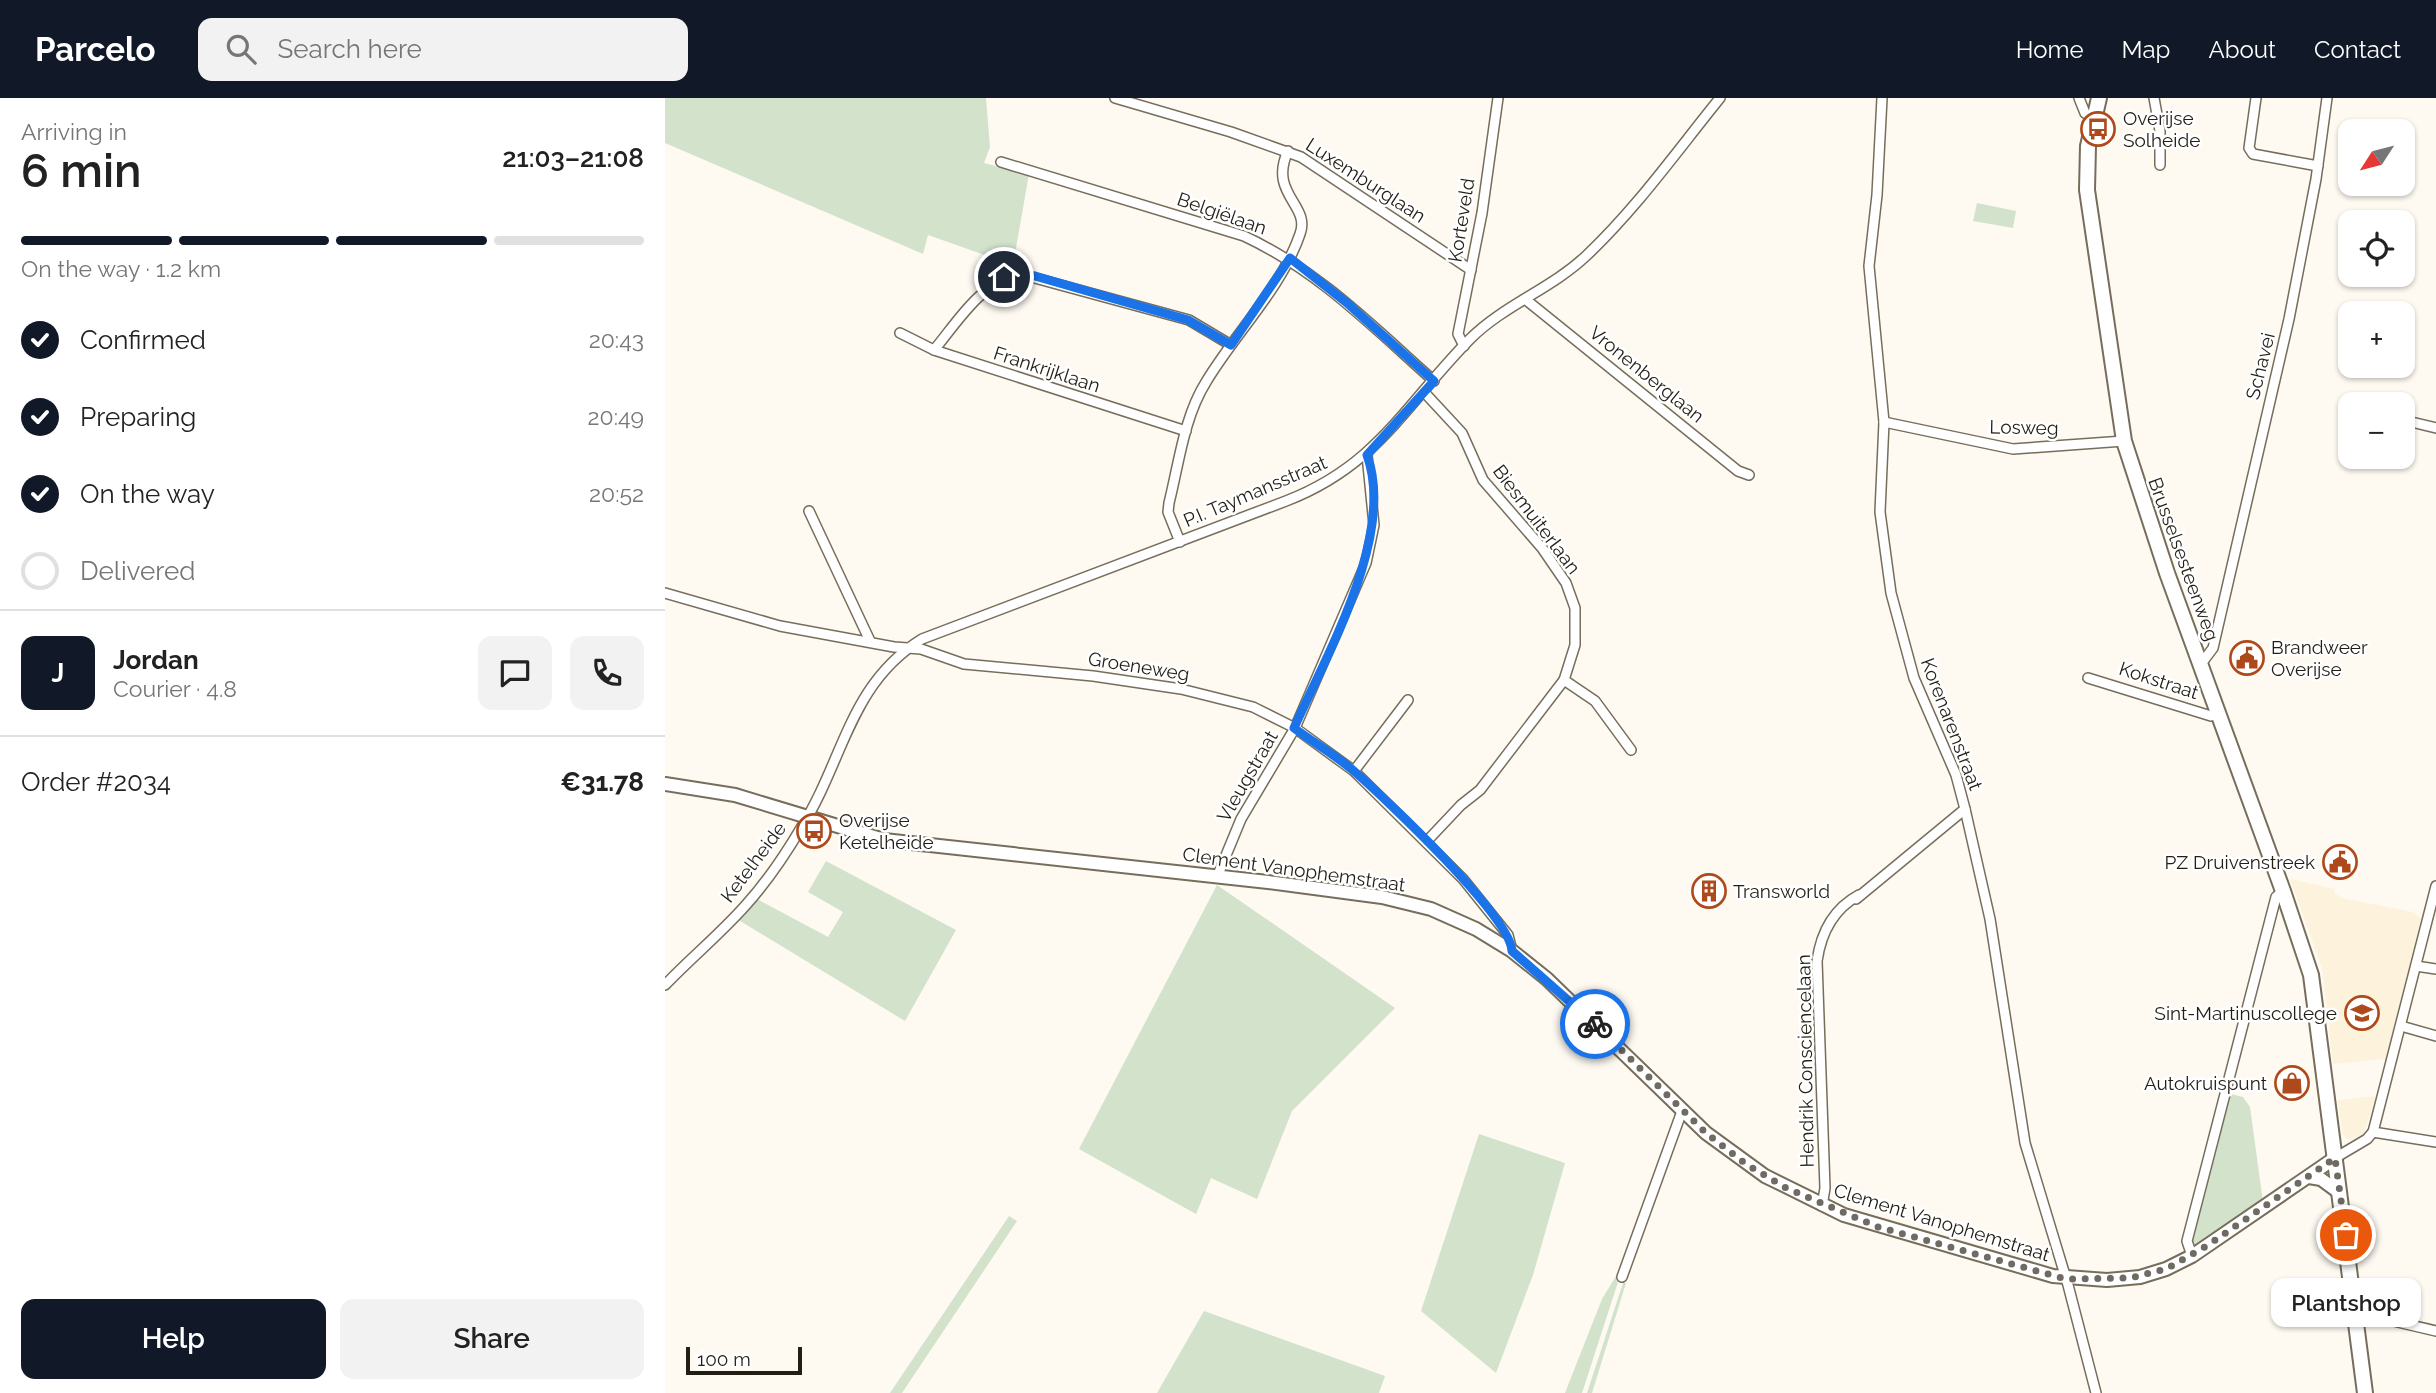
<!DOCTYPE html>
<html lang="en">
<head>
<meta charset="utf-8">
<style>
  body { margin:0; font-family:Raleway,sans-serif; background:#f2f2f2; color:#222; height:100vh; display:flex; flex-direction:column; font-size:26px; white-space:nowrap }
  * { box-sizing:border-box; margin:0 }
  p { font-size:23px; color:#767676 }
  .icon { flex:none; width:38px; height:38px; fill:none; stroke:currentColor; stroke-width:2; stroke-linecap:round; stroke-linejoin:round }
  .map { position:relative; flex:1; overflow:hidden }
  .panel { display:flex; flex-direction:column; background:#fff; width:665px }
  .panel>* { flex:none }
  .needle { width:46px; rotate:234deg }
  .fabs { position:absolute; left:1673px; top:21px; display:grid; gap:14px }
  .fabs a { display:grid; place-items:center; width:77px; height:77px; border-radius:14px; background:#fff; box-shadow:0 2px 5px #0004; font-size:35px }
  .scale { position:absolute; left:21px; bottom:18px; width:116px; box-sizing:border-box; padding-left:7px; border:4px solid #221e16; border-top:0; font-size:19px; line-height:24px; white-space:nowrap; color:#221e16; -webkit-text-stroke:5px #fff; paint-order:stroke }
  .pin { position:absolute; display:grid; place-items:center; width:60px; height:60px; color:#fff; margin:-30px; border:4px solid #fff; border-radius:50%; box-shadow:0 2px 7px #0007 }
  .courier { position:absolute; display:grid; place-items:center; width:70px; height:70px; margin:-35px; border:5px solid #1a73e8; border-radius:50%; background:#fff; color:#222; box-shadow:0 2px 9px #0007 }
  .bubble { position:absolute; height:49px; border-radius:14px; background:#fff; box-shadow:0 2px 5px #0004; font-size:23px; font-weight:600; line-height:49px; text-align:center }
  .head em { font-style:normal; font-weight:600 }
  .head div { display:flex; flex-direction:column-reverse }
  .head { display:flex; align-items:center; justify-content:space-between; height:119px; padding:0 21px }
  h1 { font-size:46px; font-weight:600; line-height:52px }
  .bar { display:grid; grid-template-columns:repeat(4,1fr); gap:10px 7px; align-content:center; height:84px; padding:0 21px }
  .bar i { height:9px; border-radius:5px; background:#e0e0e0 }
  .bar .selected { background:#111827 }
  .bar p { grid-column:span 4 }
  .line { display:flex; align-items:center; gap:18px; padding:0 21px; border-top:2px solid #e0e0e0 }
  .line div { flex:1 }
  .round { display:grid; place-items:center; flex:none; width:74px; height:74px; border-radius:14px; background:#f2f2f2 }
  ol { padding:0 21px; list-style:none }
  li { display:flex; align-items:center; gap:21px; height:77px }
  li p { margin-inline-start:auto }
  li .icon { padding:7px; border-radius:50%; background:#111827; color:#fff; stroke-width:4 }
  li:last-child { color:#767676 }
  li i { width:38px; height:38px; border:4px solid #e0e0e0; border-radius:50% }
  .button { display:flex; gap:14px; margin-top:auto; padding:14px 21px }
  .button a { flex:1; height:80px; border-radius:14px; background:#111827; color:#fff; font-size:28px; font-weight:600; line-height:80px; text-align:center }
  .button a+a { background:#f2f2f2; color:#222 }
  header { display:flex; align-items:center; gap:42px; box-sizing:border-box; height:98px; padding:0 35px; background:#111827; color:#fff }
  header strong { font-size:33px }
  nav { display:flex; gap:38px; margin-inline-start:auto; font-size:24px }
  .search { width:490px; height:63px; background:#f2f2f2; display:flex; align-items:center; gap:18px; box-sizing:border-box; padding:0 24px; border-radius:14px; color:#767676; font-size:26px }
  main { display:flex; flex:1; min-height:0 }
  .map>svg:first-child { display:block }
</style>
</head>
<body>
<header>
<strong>Parcelo</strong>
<div class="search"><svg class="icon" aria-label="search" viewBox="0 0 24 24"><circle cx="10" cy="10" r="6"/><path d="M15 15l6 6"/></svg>Search here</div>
<nav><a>Home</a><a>Map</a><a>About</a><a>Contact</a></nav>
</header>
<main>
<section class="panel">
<div class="head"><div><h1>6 min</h1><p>Arriving in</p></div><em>21:03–21:08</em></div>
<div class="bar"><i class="selected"></i><i class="selected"></i><i class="selected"></i><i></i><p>On the way · 1.2 km</p></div>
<ol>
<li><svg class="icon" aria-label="check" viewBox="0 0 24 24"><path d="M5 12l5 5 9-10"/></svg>Confirmed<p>20:43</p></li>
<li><svg class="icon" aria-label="check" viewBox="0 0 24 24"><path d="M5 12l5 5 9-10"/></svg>Preparing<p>20:49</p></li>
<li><svg class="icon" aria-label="check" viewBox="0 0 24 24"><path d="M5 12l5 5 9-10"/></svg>On the way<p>20:52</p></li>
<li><i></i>Delivered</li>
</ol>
<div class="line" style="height:126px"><b class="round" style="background:#111827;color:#fff">J</b><div><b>Jordan</b><p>Courier · 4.8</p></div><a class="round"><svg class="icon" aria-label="chat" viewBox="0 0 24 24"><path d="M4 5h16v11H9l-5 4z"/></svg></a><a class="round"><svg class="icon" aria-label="phone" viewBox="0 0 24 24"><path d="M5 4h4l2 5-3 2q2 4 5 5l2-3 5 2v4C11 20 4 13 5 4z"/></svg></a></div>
<div class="line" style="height:91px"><div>Order #2034</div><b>€31.78</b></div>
<div class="button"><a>Help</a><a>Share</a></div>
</section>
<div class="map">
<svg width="1771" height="1295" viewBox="0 0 1771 1295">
  <rect width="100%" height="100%" fill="#fefaf2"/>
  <g fill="#fdf3dc">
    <polygon points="1625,781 1670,791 1669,795 1677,800 1748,814 1756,820 1721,961 1668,966 1657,870"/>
    <polygon points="1711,998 1699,1035 1686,1042 1681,1040 1677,1035 1673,1002"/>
  </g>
  <g fill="#d2e2cb">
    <polygon points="0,0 321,0 325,49 319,65 364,76 348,167 263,137 258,156 0,45"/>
    <polygon points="1312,105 1351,113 1348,130 1308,123"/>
    <polygon points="161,763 291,832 240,923 72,821 90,800 163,839 178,814 143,794"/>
    <polygon points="552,787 730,910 627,1013 592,1101 546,1080 531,1116 414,1051"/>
    <polygon points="1562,995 1578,999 1585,1009 1598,1104 1530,1149 1524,1143"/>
    <polygon points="814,1036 900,1065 868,1177 831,1275 756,1213"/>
    <polygon points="344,1118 352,1123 237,1295 225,1295"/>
    <polygon points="951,1178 954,1181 917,1295 900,1295 937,1201"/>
    <polygon points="958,1185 961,1185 927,1295 922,1295"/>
    <polygon points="539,1213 720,1278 714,1295 492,1295"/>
  </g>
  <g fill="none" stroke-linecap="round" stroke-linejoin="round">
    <g stroke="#766e5b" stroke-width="12">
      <g id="street">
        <polyline points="450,0 566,34 636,59 806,172"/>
        <polyline points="1217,0 1212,97 1204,168 1219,324 1215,414 1226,495 1249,580 1291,677 1300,711 1325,821 1360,1045 1403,1187 1431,1295"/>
        <polyline points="1414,0 1420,15 1428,21"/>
        <polyline points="1489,0 1495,33 1495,67"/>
        <polyline points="1591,0 1584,50 1588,56 1653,68"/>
        <path d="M336 64 579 138C654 173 708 229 769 283"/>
        <polyline points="860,201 1073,373 1084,377"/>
        <polyline points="235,235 269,252 521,333"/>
        <polyline points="799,248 793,236 817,115 833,0"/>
        <path d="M269 252C294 222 315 185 355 176L524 222 566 247"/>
        <polyline points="759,294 797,335 818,382 877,450 901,485 910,510 910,547 899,582 815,692 796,707 762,743"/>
        <polyline points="1738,322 1771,330"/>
        <polyline points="1219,324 1348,351 1459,343"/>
        <polyline points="144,413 205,543"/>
        <path d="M515 444 503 414 504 405C514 365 519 319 541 284 571 234 616 191 635 136 646 107 603 96 623 53"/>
        <polyline points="0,495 115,528 229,549 256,551 299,566 428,578 516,591 588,609 630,630 689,673 798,781 843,837 847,853"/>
        <polyline points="1536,566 1548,550 1624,221 1651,81 1662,0"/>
        <polyline points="1423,580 1546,618 1554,616"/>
        <polyline points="899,582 930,603 966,652"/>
        <polyline points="689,673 743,602"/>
        <polyline points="552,779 576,721 630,630 701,465 709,427 702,357"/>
        <polyline points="1191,801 1300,711"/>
        <polyline points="1751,868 1771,871"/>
        <path d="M0 887C26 860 55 836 80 808 101 785 120 757 136 730 179 662 184 586 257 541L621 403C712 368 740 307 805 241 839 207 886 191 921 158 971 111 1012 53 1055 0"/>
        <polyline points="1736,928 1771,938"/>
        <polyline points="1708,1034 1771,788"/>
        <polyline points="1670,1060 1702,1041 1708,1034 1771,1044"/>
        <path d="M1157 1108 1160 1090 1152 863C1156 835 1168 811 1194 797"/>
        <polyline points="1527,1158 1522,1143 1611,799 1618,793"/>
        <polyline points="957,1179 1017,1013"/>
        <polyline points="1690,1214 1771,1233"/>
      </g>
    </g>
    <g stroke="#766e5b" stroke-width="16">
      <g id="secondary">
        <polyline points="0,686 70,697 219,742 603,784 717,799 766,811 811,831 847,853 882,881 1041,1035 1100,1078 1179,1117 1388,1178 1442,1182 1475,1179 1501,1171 1527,1158 1670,1060"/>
        <polyline points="1644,1079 1656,1081 1675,1095"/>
      </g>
    </g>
    <g stroke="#766e5b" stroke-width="18">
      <polyline id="primary" points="1434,0 1423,48 1422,92 1459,343 1502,475 1618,793 1646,877 1700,1295"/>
    </g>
    <use href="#street" stroke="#fff" stroke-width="9"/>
    <use href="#secondary" stroke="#fff" stroke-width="12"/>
    <use href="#primary" stroke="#fff" stroke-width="14"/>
  </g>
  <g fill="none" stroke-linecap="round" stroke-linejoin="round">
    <polyline stroke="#6f6b63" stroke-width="7" stroke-dasharray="0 12.6" points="930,926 1041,1035 1081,1066 1121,1090 1213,1129 1401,1181 1465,1180 1501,1171 1543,1147 1670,1060 1681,1137"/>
    <path stroke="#1a73e8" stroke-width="9" d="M339 179 355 176 370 178 523 222 566 247 625 160 682 205 769 283 702 357C731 437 662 556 629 630 649 645 672 658 690 674 721 701 845 818 847 853L930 926"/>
  </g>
  <defs>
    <g id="bus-ring" transform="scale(1.75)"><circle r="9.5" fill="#fff" stroke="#ae491b" stroke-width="1.5"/><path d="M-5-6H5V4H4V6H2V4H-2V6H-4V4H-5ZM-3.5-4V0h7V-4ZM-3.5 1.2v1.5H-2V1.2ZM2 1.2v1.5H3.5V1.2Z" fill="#ae491b"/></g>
    <g id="civic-ring" transform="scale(1.75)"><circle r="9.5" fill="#fff" stroke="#ae491b" stroke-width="1.5"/><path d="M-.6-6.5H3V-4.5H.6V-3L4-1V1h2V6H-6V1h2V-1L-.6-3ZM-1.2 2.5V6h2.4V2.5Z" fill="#ae491b"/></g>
    <g id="building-ring" transform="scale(1.75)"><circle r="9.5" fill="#fff" stroke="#ae491b" stroke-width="1.5"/><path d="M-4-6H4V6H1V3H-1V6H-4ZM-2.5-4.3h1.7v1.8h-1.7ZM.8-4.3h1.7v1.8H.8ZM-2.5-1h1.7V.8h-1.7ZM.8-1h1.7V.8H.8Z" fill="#ae491b"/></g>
    <g id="school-ring" transform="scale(1.75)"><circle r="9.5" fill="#fff" stroke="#ae491b" stroke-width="1.5"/><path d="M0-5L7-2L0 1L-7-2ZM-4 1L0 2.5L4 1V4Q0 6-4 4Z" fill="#ae491b"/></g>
    <g id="shop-ring" transform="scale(1.75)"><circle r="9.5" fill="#fff" stroke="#ae491b" stroke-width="1.5"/><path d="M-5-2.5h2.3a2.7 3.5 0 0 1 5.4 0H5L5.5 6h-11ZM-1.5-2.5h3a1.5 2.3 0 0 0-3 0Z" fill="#ae491b"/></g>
  </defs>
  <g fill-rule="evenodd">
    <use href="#bus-ring" x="1433" y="31"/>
    <use href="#civic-ring" x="1582" y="560"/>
    <use href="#bus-ring" x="149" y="733"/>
    <use href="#civic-ring" x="1675" y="764"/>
    <use href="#building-ring" x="1044" y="793"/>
    <use href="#school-ring" x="1697" y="915"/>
    <use href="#shop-ring" x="1627" y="985"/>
  </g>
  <g text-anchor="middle" stroke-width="5" stroke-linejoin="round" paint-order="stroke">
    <g font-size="19" fill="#221e16" stroke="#fff" text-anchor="start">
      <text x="1458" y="27">Overijse<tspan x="1458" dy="22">Solheide</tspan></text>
      <text x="1606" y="556">Brandweer<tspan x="1606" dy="22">Overijse</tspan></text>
      <text x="174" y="729">Overijse<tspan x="174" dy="22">Ketelheide</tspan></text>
      <text x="1650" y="771" text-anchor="end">PZ Druivenstreek</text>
      <text x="1068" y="800">Transworld</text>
      <text x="1672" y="922" text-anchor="end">Sint-Martinuscollege</text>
      <text x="1602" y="992" text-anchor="end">Autokruispunt</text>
    </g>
    <g font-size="19" fill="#221e16" stroke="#fff">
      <text transform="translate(701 82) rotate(33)" y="7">Luxemburglaan</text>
      <text transform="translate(557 115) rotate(19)" y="7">Belgiëlaan</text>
      <text transform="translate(796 122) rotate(-81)" y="7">Korteveld</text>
      <text transform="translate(1595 268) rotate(-76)" y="7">Schavei</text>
      <text transform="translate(382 271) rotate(18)" y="7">Frankrijklaan</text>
      <text transform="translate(982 276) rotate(39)" y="7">Vronenberglaan</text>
      <text transform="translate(1359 329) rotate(1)" y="7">Losweg</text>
      <text transform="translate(590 393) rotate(-23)" y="7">P.I. Taymansstraat</text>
      <text transform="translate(872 421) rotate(53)" y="7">Biesmuiterlaan</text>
      <text transform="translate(1519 461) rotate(70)" y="7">Brusselsesteenweg</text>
      <text transform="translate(474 568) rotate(9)" y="7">Groeneweg</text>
      <text transform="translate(1494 582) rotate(18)" y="7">Kokstraat</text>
      <text transform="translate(1287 626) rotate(69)" y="7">Korenarenstraat</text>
      <text transform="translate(582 678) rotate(-60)" y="7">Vleugstraat</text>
      <text transform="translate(88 764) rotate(-53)" y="7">Ketelheide</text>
      <text transform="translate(629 771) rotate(8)" y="7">Clement Vanophemstraat</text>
      <text transform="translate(1140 963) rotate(-91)" y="7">Hendrik Consciencelaan</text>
      <text transform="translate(1277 1124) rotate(17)" y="7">Clement Vanophemstraat</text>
    </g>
  </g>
</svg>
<div class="fabs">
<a><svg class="needle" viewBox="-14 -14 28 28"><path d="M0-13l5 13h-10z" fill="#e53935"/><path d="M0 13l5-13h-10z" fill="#767676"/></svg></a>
<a><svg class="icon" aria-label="locate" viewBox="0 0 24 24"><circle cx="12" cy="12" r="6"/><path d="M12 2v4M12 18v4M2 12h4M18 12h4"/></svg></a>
<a>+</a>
<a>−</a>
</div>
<div class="scale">100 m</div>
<div class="pin" style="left:1681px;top:1137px;background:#ea580c"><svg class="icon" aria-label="bag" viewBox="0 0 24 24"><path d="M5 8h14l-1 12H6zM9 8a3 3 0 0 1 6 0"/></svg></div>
<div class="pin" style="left:339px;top:179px;background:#1f2937"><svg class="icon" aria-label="home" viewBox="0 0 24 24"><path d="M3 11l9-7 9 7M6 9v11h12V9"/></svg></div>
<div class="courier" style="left:930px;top:926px"><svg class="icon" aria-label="bike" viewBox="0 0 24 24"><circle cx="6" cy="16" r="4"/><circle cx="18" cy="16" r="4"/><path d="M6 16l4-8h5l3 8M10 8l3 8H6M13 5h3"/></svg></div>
<div class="bubble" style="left:1606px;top:1180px;width:150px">Plantshop</div>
</div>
</main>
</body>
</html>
